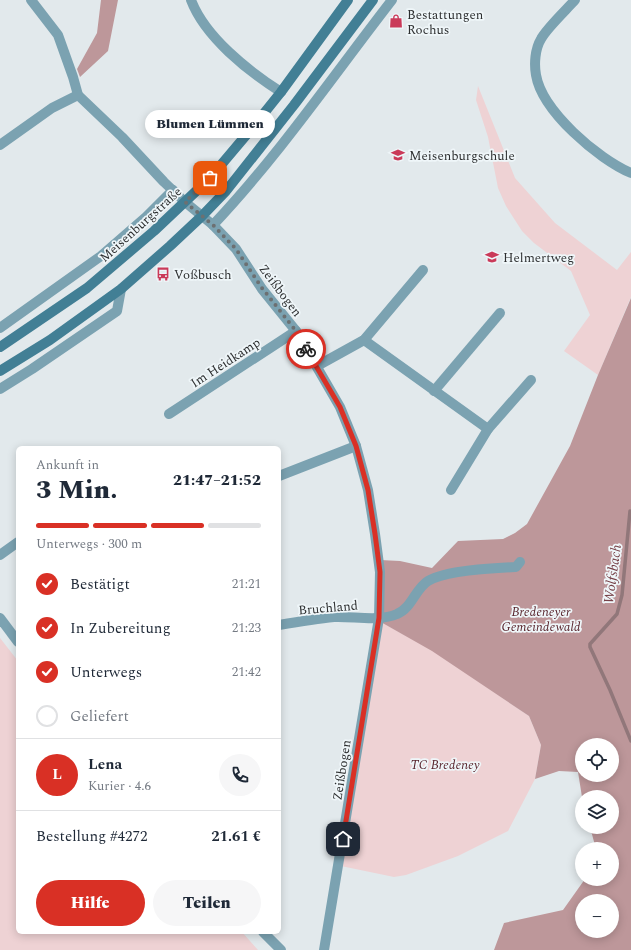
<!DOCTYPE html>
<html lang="de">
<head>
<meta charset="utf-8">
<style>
  body { margin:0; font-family:Spectral,serif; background:#f6f6f7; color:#1f2937; height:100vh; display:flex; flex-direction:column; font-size:15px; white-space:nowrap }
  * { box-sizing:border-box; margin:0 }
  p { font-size:13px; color:#747a83 }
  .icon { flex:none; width:22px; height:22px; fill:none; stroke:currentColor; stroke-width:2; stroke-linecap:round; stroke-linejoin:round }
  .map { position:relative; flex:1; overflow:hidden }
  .side { position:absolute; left:16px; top:446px; width:265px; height:488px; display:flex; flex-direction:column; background:#fff; border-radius:6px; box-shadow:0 2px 10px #0003 }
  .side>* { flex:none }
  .buttons { position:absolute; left:575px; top:738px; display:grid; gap:8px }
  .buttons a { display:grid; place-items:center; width:44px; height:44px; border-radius:50%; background:#fff; box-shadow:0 2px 10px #0003; font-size:20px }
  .pin { position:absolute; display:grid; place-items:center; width:34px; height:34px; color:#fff; margin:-17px; border-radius:8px; box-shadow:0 2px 6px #0006 }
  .courier { position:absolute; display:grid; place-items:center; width:40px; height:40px; margin:-20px; border:3px solid #d93025; border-radius:50%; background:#fff; color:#222; box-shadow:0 1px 5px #0007 }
  .bubble { position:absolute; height:28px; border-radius:14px; background:#fff; box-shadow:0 2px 10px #0003; font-size:13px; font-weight:800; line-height:28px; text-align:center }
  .overview em { font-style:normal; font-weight:800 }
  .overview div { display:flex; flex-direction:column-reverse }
  .overview { display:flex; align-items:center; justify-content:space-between; height:68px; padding:0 20px }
  h1 { font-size:26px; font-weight:800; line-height:30px }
  .bar { display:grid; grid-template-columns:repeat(4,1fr); gap:6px 4px; align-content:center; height:48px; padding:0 20px }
  .bar i { height:5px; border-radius:3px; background:#e0e1e3 }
  .bar .current { background:#d93025 }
  .bar p { grid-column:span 4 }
  .line { display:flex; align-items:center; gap:10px; padding:0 20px; border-top:1px solid #e0e1e3 }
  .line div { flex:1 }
  .round { display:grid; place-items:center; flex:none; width:42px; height:42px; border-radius:21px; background:#f6f6f7 }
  ol { padding:0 20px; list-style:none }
  li { display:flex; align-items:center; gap:12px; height:44px }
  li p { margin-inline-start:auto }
  li .icon { padding:4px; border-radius:50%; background:#d93025; color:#fff; stroke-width:4 }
  li:last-child { color:#747a83 }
  li i { width:22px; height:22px; border:2px solid #e0e1e3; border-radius:50% }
  .button { display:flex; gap:8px; margin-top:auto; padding:8px 20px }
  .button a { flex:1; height:46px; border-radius:24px; background:#d93025; color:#fff; font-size:16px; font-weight:800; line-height:46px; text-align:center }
  .button a+a { background:#f6f6f7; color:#1f2937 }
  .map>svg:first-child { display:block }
</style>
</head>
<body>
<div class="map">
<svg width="631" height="950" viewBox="0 0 631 950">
  <rect width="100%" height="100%" fill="#e2e9ec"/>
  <g fill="#eed2d4">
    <polygon points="478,86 515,178 555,223 617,270 631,252 631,297 598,375 564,351 590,315 571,271 534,243 522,231 506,206 498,188 488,137 476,100"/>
    <polygon points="379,621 432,650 529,716 541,745 535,779 508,831 458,856 406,875 394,877 341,866"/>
    <polygon points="0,638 18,661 18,932 242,932 258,950 0,950"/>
  </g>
  <g fill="#bd979a" fill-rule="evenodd">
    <polygon points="101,0 118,0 108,51 80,77 77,69 97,33"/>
    <path d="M631 298V950H494L504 923 563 910 585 879H612V849H596L590 827H612V797H582L578 772 559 771 535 779 541 745 529 716 432 651 379 621 380 560 400 561 432 568 458 541 503 539 515 533 527 524 570 446 598 375ZM582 745H612V775H582ZM582 901H612V931H582Z"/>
  </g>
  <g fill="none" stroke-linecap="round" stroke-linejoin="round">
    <polyline stroke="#91777a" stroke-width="3.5" points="630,511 622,595 617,614 590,644 590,647 610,690 631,741"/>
    <g stroke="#7ba2b1" stroke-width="10">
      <polyline points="31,0 58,35 73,77 78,95 122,137 164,182 185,202 213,225 236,249 262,289 296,331 340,407 356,446 368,490 375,534 380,572 379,618 324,950"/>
      <path d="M191 0C205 37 248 71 281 92"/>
      <path d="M575 0C566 10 546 29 541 39 535 49 534 64 536 75 542 111 598 159 631 173"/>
      <polyline points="0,145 52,108 78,95"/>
      <path d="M213 225C279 155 333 76 392 0"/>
      <polyline points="0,328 101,256 146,217 173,190"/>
      <polyline points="364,340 488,429"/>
      <polyline points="317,366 364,340 423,270"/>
      <polyline points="0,389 32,369 117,311 121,289"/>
      <polyline points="434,391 500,313"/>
      <polyline points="169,414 296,331"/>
      <polyline points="279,476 356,446"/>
      <polyline points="451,490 488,429 531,380"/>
      <polyline points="0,555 18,542"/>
      <polyline points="0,618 18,642"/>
      <path d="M279 625C297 622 315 619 334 617 353 616 379 622 397 614 412 608 415 589 428 581 446 570 494 568 516 567L520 562"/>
      <polyline points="263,932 281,950"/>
    </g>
    <g stroke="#427f95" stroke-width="10">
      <polyline points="0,347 87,288 154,231 210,178 253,127 281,92 348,0"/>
      <polyline points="0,371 50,340 121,289 170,246 202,216 226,191 294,105 373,0"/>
    </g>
  </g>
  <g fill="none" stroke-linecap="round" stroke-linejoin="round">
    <polyline stroke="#6c7072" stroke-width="4" stroke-dasharray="0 7.2" points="210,178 185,202 213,225 236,249 262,288 296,331 306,349"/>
    <polyline stroke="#d93025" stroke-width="5" points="306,349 340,407 356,446 368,490 375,534 380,572 379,618 343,839"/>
  </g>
  <defs>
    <g id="shop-bare" transform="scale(1.08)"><path d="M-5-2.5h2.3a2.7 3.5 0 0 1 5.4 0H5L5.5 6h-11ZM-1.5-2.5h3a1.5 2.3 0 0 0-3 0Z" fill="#ca3a59" stroke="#eff6f9" stroke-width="2.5" paint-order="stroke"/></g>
    <g id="school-bare" transform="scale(1.08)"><path d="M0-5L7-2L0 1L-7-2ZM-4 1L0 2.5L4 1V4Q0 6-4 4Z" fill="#ca3a59" stroke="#eff6f9" stroke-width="2.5" paint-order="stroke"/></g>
    <g id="bus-bare" transform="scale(1.08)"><path d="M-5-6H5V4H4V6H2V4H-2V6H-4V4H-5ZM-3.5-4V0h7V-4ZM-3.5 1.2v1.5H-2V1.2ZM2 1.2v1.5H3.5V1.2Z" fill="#ca3a59" stroke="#eff6f9" stroke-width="2.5" paint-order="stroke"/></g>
  </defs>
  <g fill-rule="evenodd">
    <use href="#shop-bare" x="396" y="21"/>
    <use href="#school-bare" x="398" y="155"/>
    <use href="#school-bare" x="492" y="257"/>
    <use href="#bus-bare" x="163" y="274"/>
  </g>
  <g text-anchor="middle" stroke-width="3.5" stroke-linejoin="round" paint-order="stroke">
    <g font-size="13" fill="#2d2f30" stroke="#eff6f9" text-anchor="start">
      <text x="407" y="19">Bestattungen<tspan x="407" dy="15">Rochus</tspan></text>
      <text x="409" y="160">Meisenburgschule</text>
      <text x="503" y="262">Helmertweg</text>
      <text x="174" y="279">Voßbusch</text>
    </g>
    <g font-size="13" fill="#2d2f30" stroke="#eff6f9">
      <text transform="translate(140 224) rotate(-42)" y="5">Meisenburgstraße</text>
      <text transform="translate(281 290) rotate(53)" y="5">Zeißbogen</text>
      <text transform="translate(225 362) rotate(-33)" y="5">Im Heidkamp</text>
      <text transform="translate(328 607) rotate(-5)" y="5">Bruchland</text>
      <text transform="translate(341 770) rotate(-81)" y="5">Zeißbogen</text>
    </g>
    <g font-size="13" font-style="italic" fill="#5a272f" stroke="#eff6f9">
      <text x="541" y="616">Bredeneyer<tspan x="541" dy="15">Gemeindewald</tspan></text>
      <text x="445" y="769">TC Bredeney</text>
    </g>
    <g font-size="14" font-style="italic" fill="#764047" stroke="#eff6f9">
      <text transform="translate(612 574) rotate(-82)" y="5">Wolfsbach</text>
    </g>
  </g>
</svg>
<div class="buttons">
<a><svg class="icon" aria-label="locate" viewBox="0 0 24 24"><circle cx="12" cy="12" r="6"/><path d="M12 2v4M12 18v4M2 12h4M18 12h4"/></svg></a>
<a><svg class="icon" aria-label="layers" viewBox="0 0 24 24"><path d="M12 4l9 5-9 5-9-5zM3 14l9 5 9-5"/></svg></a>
<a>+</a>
<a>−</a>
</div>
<div class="pin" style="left:210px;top:178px;background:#ea580c"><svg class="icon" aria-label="bag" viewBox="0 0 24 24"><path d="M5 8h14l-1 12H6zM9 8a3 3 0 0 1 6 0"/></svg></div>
<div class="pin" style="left:343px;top:839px;background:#1f2937"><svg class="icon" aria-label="home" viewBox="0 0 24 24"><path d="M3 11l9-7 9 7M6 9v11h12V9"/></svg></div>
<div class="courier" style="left:306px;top:349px"><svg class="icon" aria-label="bike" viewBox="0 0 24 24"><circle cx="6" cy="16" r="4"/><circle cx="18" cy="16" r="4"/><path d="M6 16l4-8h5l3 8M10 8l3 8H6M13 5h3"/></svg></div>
<div class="bubble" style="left:145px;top:110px;width:130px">Blumen Lümmen</div>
<section class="side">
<div class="overview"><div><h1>3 Min.</h1><p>Ankunft in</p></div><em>21:47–21:52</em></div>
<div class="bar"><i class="current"></i><i class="current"></i><i class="current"></i><i></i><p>Unterwegs · 300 m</p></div>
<ol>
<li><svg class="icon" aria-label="check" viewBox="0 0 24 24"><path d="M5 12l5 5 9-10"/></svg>Bestätigt<p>21:21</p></li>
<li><svg class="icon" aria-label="check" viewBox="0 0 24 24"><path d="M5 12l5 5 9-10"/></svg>In Zubereitung<p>21:23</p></li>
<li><svg class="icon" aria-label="check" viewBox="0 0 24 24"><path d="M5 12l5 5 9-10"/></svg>Unterwegs<p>21:42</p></li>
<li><i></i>Geliefert</li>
</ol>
<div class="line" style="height:72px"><b class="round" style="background:#d93025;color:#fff">L</b><div><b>Lena</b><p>Kurier · 4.6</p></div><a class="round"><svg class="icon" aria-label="phone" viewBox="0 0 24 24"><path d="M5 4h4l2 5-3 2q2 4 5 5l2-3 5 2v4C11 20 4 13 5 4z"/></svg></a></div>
<div class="line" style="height:52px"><div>Bestellung #4272</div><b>21.61 €</b></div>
<div class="button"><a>Hilfe</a><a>Teilen</a></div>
</section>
</div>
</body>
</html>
